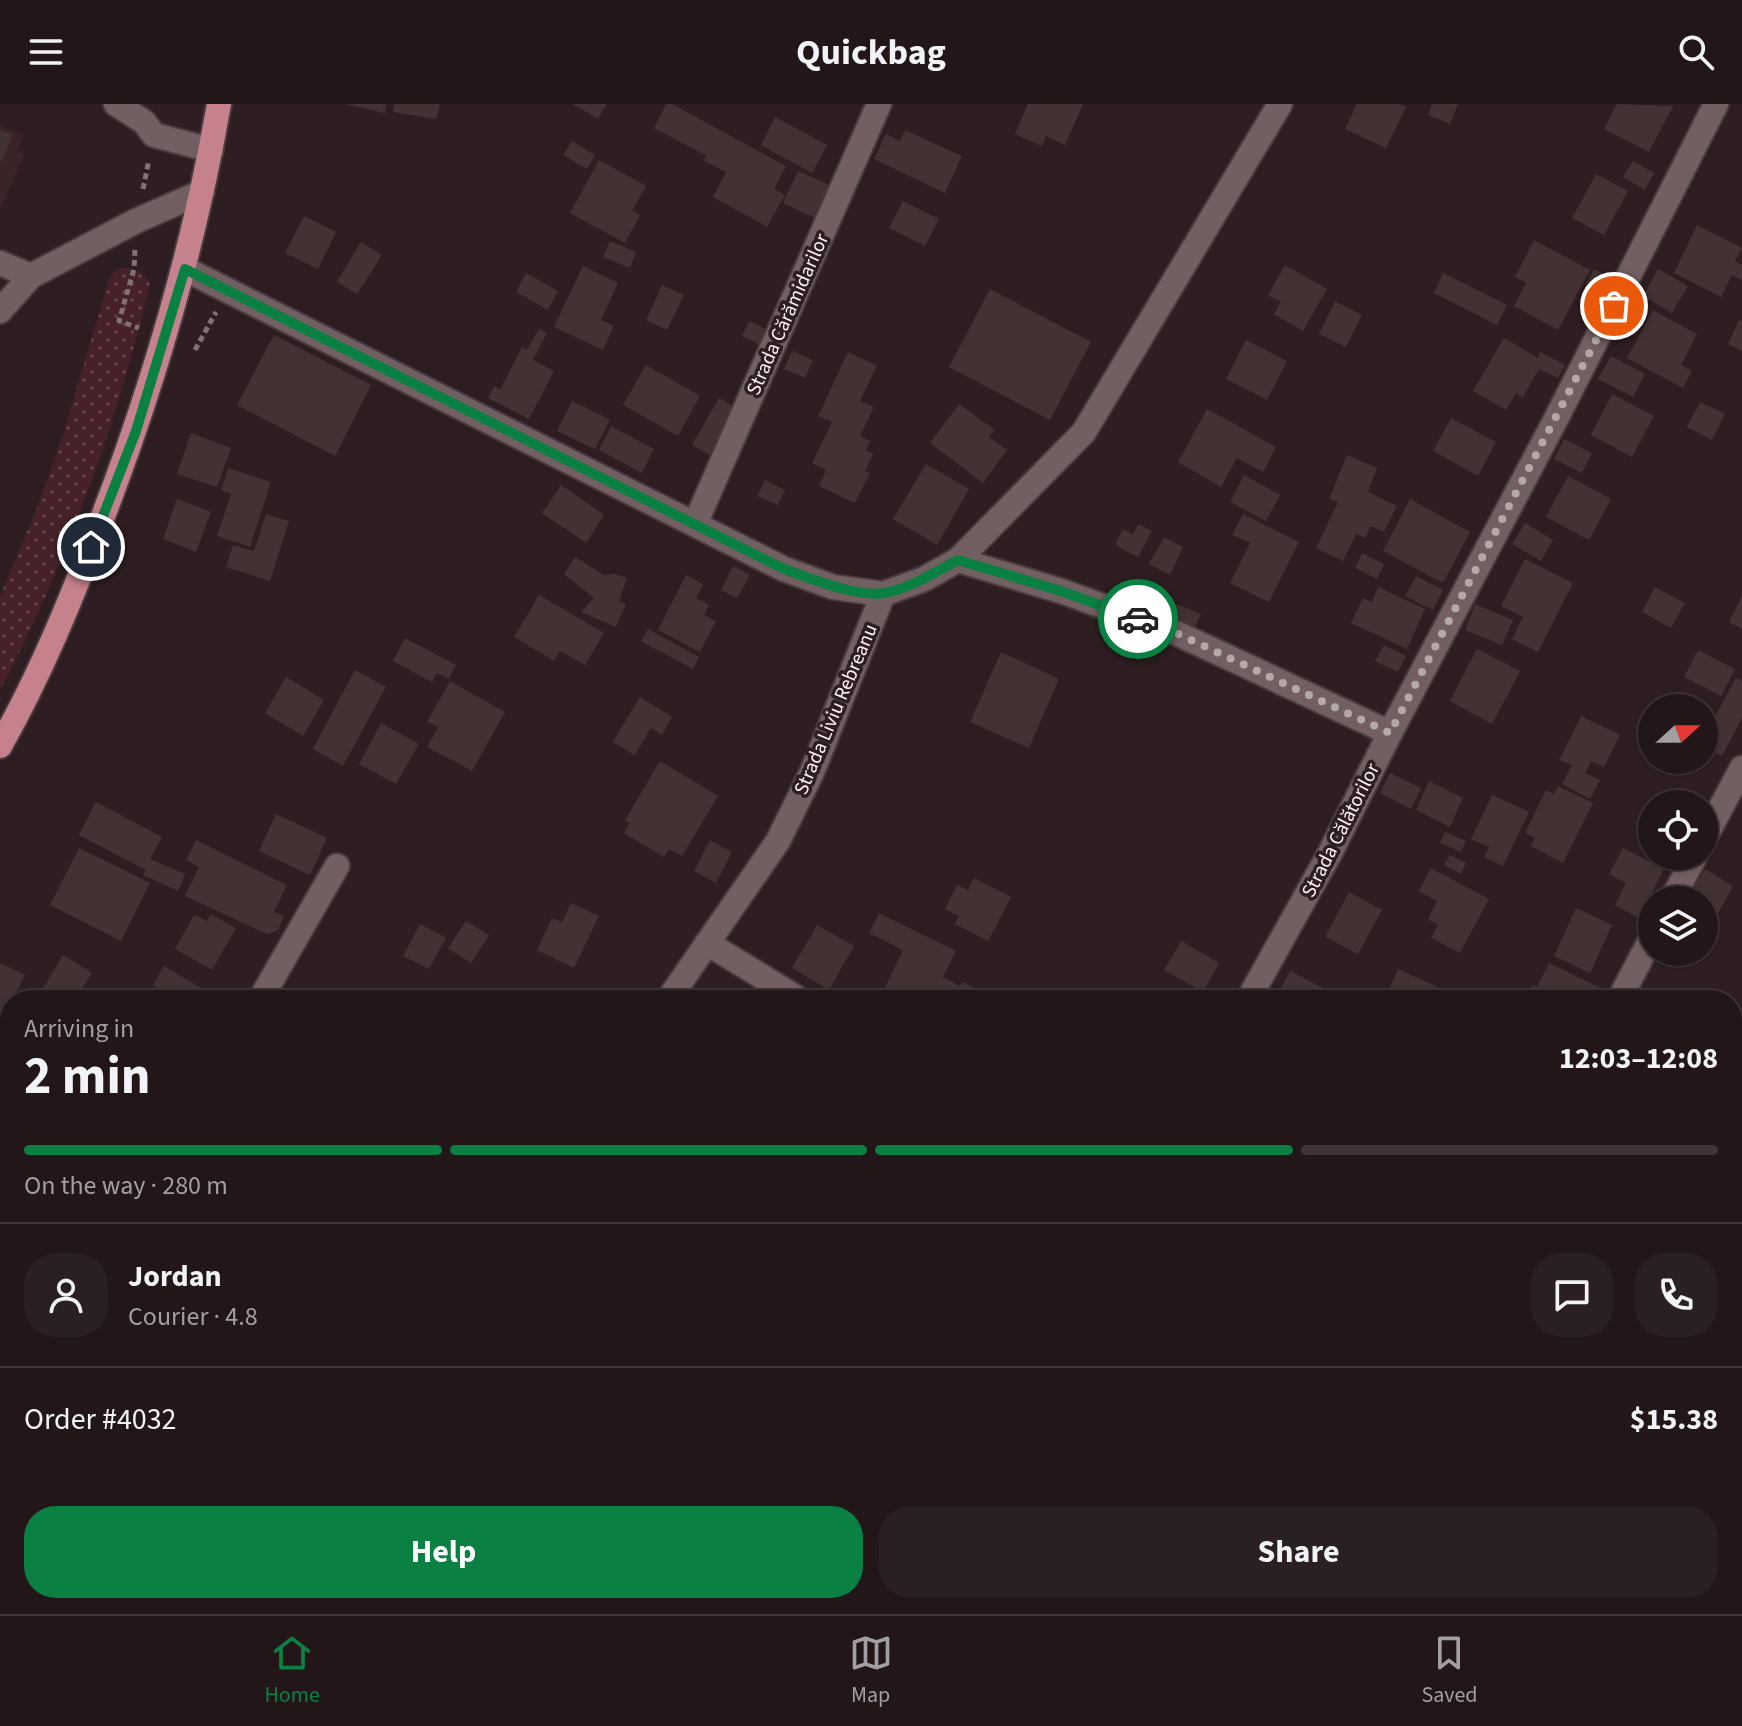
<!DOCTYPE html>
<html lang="en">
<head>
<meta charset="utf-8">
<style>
  body { margin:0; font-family:"Source Sans 3",sans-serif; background:#2a1f22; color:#f1f3f6; height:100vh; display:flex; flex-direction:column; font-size:30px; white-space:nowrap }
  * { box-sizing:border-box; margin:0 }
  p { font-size:26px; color:#a29fa2 }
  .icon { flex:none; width:44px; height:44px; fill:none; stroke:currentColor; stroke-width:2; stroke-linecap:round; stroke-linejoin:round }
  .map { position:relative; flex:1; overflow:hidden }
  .sheet { position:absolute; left:0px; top:886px; width:1742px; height:624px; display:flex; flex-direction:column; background:#221619; border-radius:32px 32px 0 0; box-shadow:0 2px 6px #0004,0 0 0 2px #3f3538 }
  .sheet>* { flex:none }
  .needle { width:52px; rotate:69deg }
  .tools { position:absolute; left:1638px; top:590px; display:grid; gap:16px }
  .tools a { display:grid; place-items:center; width:80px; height:80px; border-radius:50%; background:#221619; box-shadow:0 2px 6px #0004,0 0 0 2px #3f3538; font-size:40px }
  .pin { position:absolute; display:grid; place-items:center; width:68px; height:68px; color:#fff; margin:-34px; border:4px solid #fff; border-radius:50%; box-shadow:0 2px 8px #0007 }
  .courier { position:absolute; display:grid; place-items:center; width:80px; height:80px; margin:-40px; border:6px solid #0b8043; border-radius:50%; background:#fff; color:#222; box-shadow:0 2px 10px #0007 }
  .headline em { font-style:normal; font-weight:700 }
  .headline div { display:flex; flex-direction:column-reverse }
  .headline { display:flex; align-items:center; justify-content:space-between; height:136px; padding:0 24px }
  h1 { font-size:52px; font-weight:700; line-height:60px }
  .bar { display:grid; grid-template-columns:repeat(4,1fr); gap:12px 8px; align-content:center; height:96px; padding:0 24px }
  .bar i { height:10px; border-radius:6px; background:#3f3538 }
  .bar .selected { background:#0b8043 }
  .bar p { grid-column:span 4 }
  .line { display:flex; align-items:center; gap:20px; padding:0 24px; border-top:2px solid #3f3538 }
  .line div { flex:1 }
  .round { display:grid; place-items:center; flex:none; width:84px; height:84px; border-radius:32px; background:#2a1f22 }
  .button { display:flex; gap:16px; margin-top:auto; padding:16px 24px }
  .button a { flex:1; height:92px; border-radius:32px; background:#0b8043; color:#fff; font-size:32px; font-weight:700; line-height:92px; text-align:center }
  .button a+a { background:#2a1f22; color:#f1f3f6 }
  header { display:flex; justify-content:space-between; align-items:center; height:104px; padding:0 24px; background:#221619; font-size:36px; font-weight:700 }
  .dock { display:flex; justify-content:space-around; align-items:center; height:112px; border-top:2px solid #3f3538; background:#221619; font-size:22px; color:#a29fa2 }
  .dock a { display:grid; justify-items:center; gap:4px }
  .dock .selected { color:#0b8043 }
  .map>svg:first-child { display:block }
</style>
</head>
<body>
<header><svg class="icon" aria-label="menu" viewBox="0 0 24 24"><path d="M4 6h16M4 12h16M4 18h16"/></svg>Quickbag<svg class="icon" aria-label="search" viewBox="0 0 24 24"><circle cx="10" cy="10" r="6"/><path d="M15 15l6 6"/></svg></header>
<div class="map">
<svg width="1742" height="1510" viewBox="0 0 1742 1510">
  <defs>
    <pattern id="grass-dots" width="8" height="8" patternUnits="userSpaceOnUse" patternTransform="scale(2)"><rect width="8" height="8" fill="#462228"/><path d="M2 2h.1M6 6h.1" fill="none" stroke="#624348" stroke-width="1.8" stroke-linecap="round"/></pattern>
  </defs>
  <rect width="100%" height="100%" fill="#2e1e21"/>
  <polygon fill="#3b2427" points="0,21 23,31 17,47 24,51 0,106"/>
  <path fill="url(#grass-dots)" d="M121 163 140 168 150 179C118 317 66 461 0 586V493L39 399 64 328 109 176 113 169Z"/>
  <g fill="#433234">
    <polygon points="345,0 386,0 385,9"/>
    <polygon points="394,0 438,0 440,1 436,15 393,8"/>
    <polygon points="572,0 607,0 598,15"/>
    <polygon points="666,0 672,0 786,62 774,85 785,91 767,123 713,93 726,68 703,56 707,52 654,24"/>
    <polygon points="1028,0 1083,0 1065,41 1046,32 1042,42 1015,30"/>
    <polygon points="1357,0 1399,0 1406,3 1386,44 1345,25"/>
    <polygon points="1432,0 1458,0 1450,20 1428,11"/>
    <polygon points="1617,0 1673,2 1649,48 1604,25"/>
    <polygon points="775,13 827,41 812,69 761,41"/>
    <polygon points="0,26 13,31 0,60"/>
    <polygon points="905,26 962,52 945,89 874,55 886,30 900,37"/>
    <polygon points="572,37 595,51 587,65 563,51"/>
    <polygon points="599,56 646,82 632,107 640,111 625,139 570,109"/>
    <polygon points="1633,57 1654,69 1645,86 1623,73"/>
    <polygon points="798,67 832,82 817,115 783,99"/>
    <polygon points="1596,70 1628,87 1604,131 1572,114"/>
    <polygon points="903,97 939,115 925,142 889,124"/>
    <polygon points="304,112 336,128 318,165 285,149"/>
    <polygon points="1697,121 1742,144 1735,157 1742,161 1742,176 1732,171 1721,193 1674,169"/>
    <polygon points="1534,136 1590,166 1558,226 1514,202 1526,179 1515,173"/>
    <polygon points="610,137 636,148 630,164 603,153"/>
    <polygon points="361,138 382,151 357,190 337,178"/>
    <polygon points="1285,161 1327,185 1303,227 1274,210 1281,198 1268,191"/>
    <polygon points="583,162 618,179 601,216 614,222 603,246 554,223"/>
    <polygon points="1594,165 1611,174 1603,189 1586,181"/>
    <polygon points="1658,165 1688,182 1672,209 1643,192"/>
    <polygon points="526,169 558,187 548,206 516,188"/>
    <polygon points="1443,169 1507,201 1497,221 1434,189"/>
    <polygon points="662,181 684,191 667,226 646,216"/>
    <polygon points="990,185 1091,238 1050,316 949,263"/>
    <polygon points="1335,197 1362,211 1346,243 1319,230"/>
    <polygon points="1653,206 1697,230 1681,261 1692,267 1683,284 1627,254"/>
    <polygon points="1739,216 1742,217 1742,247 1728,240"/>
    <polygon points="749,217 770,227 763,242 742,232"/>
    <polygon points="539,225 547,229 533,256 554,267 529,315 488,294 494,282 500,286 522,243 527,246"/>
    <polygon points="274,231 371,281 335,352 237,301"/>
    <polygon points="1504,234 1538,254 1540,248 1565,261 1558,274 1539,265 1523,293 1516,289 1506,306 1473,287"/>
    <polygon points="1246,236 1287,257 1267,296 1226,275"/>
    <polygon points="792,247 813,256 805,274 784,265"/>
    <polygon points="848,248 877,262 860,297 874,303 860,332 870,337 866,346 873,350 865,367 870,369 855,399 819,382 826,366 812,359 832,318 818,312"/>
    <polygon points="1611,252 1645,270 1633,293 1598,275"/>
    <polygon points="646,261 700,292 678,332 623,301"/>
    <polygon points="1612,290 1654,312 1632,353 1591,331"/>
    <polygon points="719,294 738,305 711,352 692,341"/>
    <polygon points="572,297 610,316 595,345 557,327"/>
    <polygon points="1700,298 1725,310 1712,336 1687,323"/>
    <polygon points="959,300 995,326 989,333 1007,346 983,379 930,339"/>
    <polygon points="1207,305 1276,343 1263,368 1237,354 1221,383 1178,358"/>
    <polygon points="1451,314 1496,338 1478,372 1433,347"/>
    <polygon points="611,322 654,345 642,369 599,346"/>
    <polygon points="191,329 231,344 217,383 177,370"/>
    <polygon points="1564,335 1592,349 1582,369 1554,355"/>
    <polygon points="1347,351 1377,364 1368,388 1397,402 1384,428 1371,422 1365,434 1356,430 1343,457 1316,444 1338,398 1329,395"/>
    <polygon points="926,360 969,385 937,441 893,415"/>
    <polygon points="228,364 271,378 250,443 217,432 231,390 221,386"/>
    <polygon points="1244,371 1280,391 1266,417 1230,398"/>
    <polygon points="1568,372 1611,395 1589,436 1546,413"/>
    <polygon points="765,376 785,386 778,401 757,392"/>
    <polygon points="561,381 604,411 586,439 542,409"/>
    <polygon points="177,395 211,408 196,448 163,435"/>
    <polygon points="1410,395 1470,428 1443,479 1383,447"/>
    <polygon points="266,410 289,417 270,477 226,463 233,441 254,447"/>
    <polygon points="1243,410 1299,438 1269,498 1230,479 1250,439 1232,431"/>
    <polygon points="1525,419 1553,436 1541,457 1512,440"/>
    <polygon points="1138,420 1152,427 1138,453 1115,441 1123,425 1133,431"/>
    <polygon points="1164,433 1183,443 1170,471 1149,460"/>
    <polygon points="1362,449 1384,460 1377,475 1355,464"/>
    <polygon points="575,453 604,471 615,470 627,474 619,497 626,500 616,523 581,508 594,494 564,470"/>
    <polygon points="1525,455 1573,479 1538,548 1512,535 1523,513 1501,502"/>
    <polygon points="733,462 750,471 737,494 721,486"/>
    <polygon points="686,471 703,480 696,494 709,501 704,511 716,517 700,548 658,526"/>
    <polygon points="1416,472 1443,486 1433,506 1405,492"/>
    <polygon points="1378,483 1425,505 1407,545 1351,519 1363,494 1372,498"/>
    <polygon points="1655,483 1685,499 1671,524 1642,508"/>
    <polygon points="539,491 604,529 585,561 560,547 554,557 514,533"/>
    <polygon points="1742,492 1742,525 1729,518"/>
    <polygon points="1174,499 1201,510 1195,523 1169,513"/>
    <polygon points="1475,500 1513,516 1502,541 1465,526"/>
    <polygon points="648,525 699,553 693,565 641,537"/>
    <polygon points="405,534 456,561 449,575 437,569 432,578 393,557"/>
    <polygon points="1384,541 1406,552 1398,568 1375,557"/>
    <polygon points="1477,545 1520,567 1492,620 1450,597"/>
    <polygon points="1698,546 1735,565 1721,592 1684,573"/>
    <polygon points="1001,548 1059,575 1029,644 970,618"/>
    <polygon points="355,566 386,583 343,662 313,645"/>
    <polygon points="286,573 324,596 303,632 265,609"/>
    <polygon points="1736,574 1742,577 1742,614 1722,652 1704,641 1704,632"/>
    <polygon points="450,577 505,608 472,667 427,643 438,623 427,618"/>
    <polygon points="640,593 672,613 662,631 651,624 635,651 613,638"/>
    <polygon points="1581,612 1620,631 1604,663 1591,657 1585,669 1600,676 1590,695 1562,680 1572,661 1559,656"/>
    <polygon points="381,619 419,640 396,680 359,660"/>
    <polygon points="660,657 718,692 682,752 669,745 664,753 624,729 630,719 625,716"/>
    <polygon points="1390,669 1421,684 1411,705 1380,689"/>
    <polygon points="1429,677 1463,694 1450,723 1416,706"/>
    <polygon points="1558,682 1593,699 1563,759 1531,742 1535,734 1525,729 1546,686 1554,690"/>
    <polygon points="1492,691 1529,708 1503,762 1484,753 1489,743 1471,735"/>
    <polygon points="96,698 162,733 150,755 185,770 178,787 143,771 146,766 79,731"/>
    <polygon points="276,710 327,734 310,771 259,747"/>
    <polygon points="1445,728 1466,737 1461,748 1440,739"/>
    <polygon points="196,736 287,781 274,808 284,812 278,826 267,830 185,792 199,763 186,756"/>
    <polygon points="710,736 732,748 716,779 694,767"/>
    <polygon points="79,744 150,779 121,837 50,801"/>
    <polygon points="1623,744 1664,765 1639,814 1615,801 1626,779 1609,770"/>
    <polygon points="1450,751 1466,759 1461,770 1444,761"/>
    <polygon points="1431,764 1489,795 1460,849 1431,834 1438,821 1428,815 1437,797 1419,787"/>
    <polygon points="1705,765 1733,782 1711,822 1704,818 1704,796 1687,796"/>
    <polygon points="974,774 1011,793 988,837 955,820 959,812 945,805 957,781 968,786"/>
    <polygon points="1349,788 1382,806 1358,850 1325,833"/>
    <polygon points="571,799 599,812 574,864 537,846 552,814 562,818"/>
    <polygon points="1576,804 1612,821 1590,869 1554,852"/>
    <polygon points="879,809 956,847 943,873 960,882 962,878 977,885 971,896 953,893 952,896 884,896 883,888 903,846 869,829"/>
    <polygon points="211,810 236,824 212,866 175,845 194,811 207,817"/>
    <polygon points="466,817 489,831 471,859 448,844"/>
    <polygon points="420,820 446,834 429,865 403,852"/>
    <polygon points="817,821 854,842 829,886 792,864"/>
    <polygon points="1181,837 1219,859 1203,888 1164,866"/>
    <polygon points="63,851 92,869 75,896 47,896 39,891"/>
    <polygon points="0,859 25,871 12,896 10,896 0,921"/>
    <polygon points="1549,859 1602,885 1596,896 1525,896 1533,881 1537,883"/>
    <polygon points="164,862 221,896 166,896 169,891 153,881"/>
    <polygon points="1398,865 1444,886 1439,896 1384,896"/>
    <polygon points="1290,867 1335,890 1332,896 1276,894"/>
    <polygon points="1740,931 1742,932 1742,967 1732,963 1732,949"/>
    <polygon points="1732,981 1742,986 1742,997 1732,1018"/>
    <polygon points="0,1444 10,1450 10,1500 22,1500 16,1510 0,1507"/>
    <polygon points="110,1500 171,1500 165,1510 119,1510 108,1503"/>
    <polygon points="204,1500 227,1500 235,1505 232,1510 197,1510"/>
    <polygon points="298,1500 310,1500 325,1510 291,1510"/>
    <polygon points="356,1500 368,1500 384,1510 350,1510"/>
    <polygon points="425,1500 460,1500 455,1510 447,1510"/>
    <polygon points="640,1500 710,1500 705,1510 634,1510"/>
    <polygon points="745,1500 800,1500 795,1510 740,1510"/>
    <polygon points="865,1500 909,1500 904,1510 884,1510"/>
    <polygon points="976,1500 1042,1500 1035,1510 977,1510 972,1507"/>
    <polygon points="1440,1500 1505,1500 1521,1510 1435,1510"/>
    <polygon points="1535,1500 1612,1500 1606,1510 1530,1510"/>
  </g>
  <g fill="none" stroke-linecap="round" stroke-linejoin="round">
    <g stroke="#493b3d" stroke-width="28">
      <g id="minor">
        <polyline points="116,0 144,18 154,31 211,46"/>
        <polyline points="0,159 31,172"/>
        <polyline points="185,165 784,465 833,483 883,490 924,475 958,456 1084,328 1280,0"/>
        <polyline points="0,207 31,172 136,117 202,88"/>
        <polyline points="695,420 879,0"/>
        <polyline points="958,456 1061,487 1174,528 1390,629"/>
        <polyline points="1704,735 1742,664"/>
        <polyline points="1672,796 1695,752"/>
        <polyline points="707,839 800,896"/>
        <polyline points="260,896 337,762"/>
        <polyline points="668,896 778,737 812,668 883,490"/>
        <polyline points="1248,896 1330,749 1390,629 1557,313 1716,0"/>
        <polyline points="1619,896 1652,833"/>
        <polyline points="1732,1279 1742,1278"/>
        <polyline points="0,1345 10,1329"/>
        <polyline points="254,1510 261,1500"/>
        <polyline points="588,1510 593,1500"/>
        <polyline points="920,1510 926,1500"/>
        <polyline points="1285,1510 1290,1500"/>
      </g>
    </g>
    <g stroke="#493b3d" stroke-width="28">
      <path id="major" d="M0 642C41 570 72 493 102 415 154 280 194 143 219 0"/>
    </g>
    <g stroke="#807274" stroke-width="5" stroke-dasharray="6 4" stroke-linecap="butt">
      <polyline points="143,85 149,56"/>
      <polyline points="135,146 134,165 119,217 139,224"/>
      <polyline points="195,246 216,208"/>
    </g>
    <use href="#minor" stroke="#725f62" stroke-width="24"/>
    <use href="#major" stroke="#c5828d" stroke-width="24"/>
  </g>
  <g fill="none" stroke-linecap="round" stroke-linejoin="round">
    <polyline stroke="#b5a8aa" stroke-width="8" stroke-dasharray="0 14.4" points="1138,515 1174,528 1390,629 1614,202"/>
    <path stroke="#0b8043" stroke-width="10" d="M91 443 136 327 185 165 784 465C809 474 858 494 885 489 911 484 935 468 958 456L1061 487 1138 515"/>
  </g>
  <g text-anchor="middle" stroke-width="7" stroke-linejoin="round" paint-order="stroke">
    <g font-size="20" fill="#fdf2f3" stroke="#2e1e21">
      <text transform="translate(787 210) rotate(-66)" y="7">Strada Cărămidarilor</text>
      <text transform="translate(835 605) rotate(-67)" y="7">Strada Liviu Rebreanu</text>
      <text transform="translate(1340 726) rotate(-63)" y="7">Strada Călătorilor</text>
    </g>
  </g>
</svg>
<div class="tools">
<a><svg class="needle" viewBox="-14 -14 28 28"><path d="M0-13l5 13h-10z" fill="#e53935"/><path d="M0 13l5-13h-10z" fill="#a29fa2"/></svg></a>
<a><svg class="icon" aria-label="locate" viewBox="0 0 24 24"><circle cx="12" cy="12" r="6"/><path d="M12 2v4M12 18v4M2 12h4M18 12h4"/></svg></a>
<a><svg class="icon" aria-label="layers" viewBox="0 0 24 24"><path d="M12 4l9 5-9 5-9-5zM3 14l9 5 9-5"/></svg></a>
</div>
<div class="pin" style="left:1614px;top:202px;background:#ea580c"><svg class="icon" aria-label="bag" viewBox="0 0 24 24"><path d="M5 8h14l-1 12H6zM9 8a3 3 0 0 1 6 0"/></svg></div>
<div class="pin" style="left:91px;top:443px;background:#1f2937"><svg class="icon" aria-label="home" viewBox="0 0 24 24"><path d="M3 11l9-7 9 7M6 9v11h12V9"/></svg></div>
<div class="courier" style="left:1138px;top:515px"><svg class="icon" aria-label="car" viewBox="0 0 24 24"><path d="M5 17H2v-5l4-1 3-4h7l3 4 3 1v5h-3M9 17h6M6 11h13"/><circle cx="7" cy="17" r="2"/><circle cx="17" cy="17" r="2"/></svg></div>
<section class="sheet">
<div class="headline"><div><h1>2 min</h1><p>Arriving in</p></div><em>12:03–12:08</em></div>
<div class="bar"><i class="selected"></i><i class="selected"></i><i class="selected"></i><i></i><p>On the way · 280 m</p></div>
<div class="line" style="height:144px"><a class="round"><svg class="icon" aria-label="person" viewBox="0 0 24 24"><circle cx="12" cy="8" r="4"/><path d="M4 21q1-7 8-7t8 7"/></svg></a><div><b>Jordan</b><p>Courier · 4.8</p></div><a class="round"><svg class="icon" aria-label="chat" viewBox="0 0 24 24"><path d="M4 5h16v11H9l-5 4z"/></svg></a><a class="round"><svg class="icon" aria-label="phone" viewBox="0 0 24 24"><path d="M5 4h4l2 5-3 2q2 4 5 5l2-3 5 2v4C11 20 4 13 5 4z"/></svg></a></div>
<div class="line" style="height:104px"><div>Order #4032</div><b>$15.38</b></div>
<div class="button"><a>Help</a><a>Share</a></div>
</section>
</div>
<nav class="dock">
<a class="selected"><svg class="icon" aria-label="home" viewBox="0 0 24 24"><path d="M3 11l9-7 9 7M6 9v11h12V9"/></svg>Home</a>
<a><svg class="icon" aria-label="map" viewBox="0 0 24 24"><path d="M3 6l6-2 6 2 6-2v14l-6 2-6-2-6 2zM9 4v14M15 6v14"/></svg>Map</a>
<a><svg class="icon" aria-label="saved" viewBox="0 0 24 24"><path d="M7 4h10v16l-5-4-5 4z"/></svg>Saved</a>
</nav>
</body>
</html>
